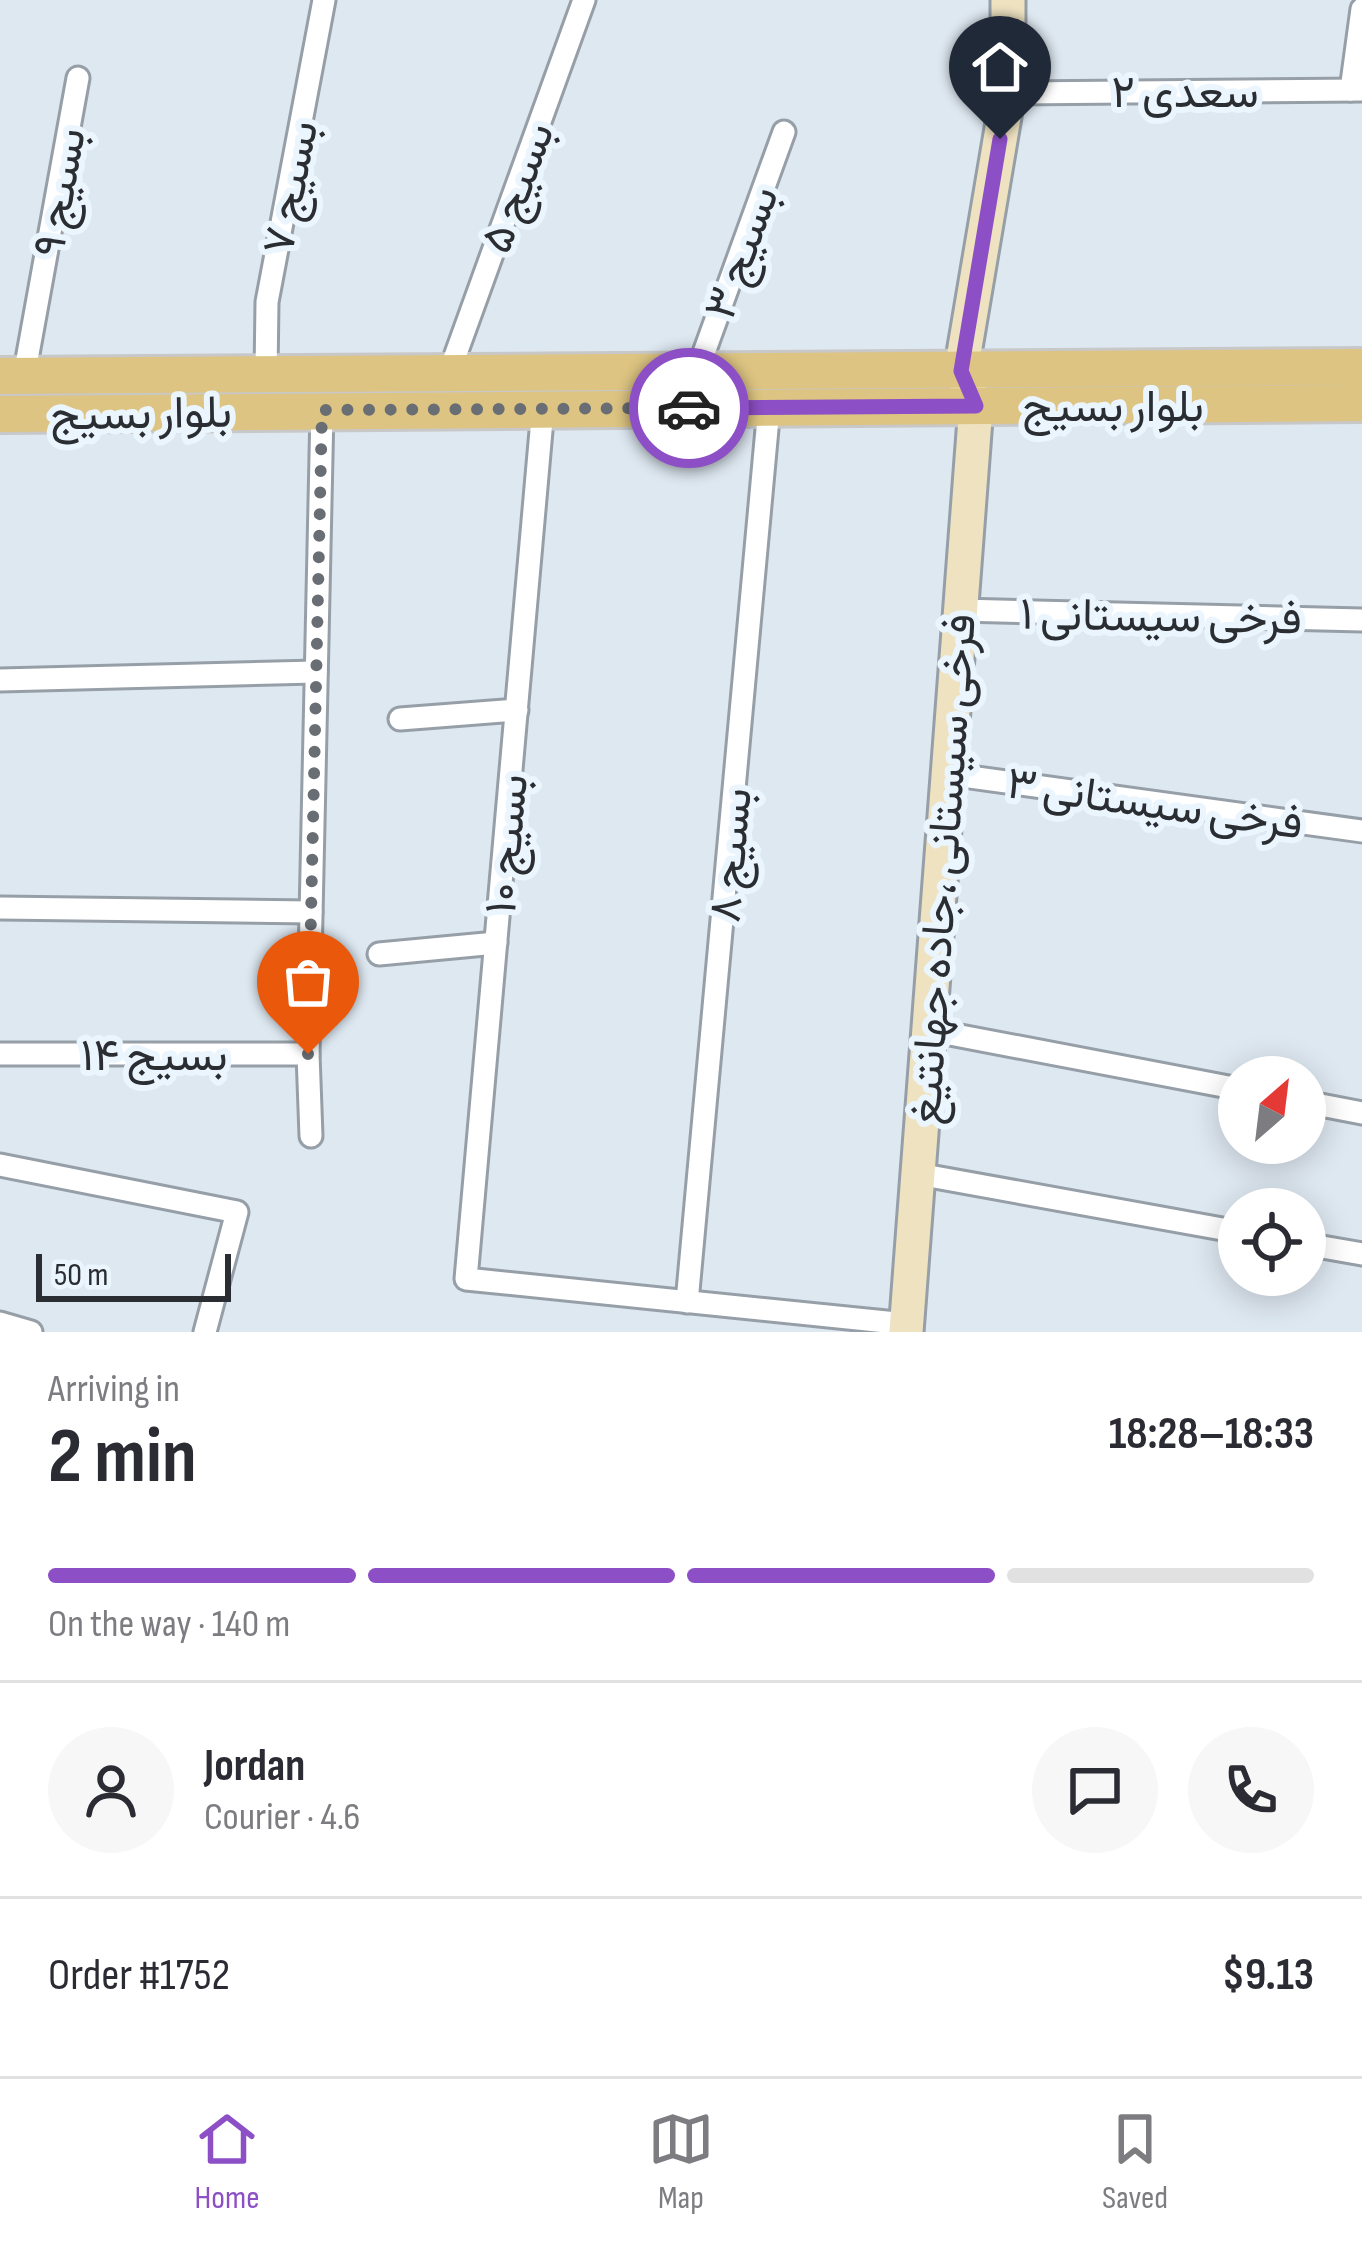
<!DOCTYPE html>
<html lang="en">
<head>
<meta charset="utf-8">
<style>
  body { margin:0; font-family:"Sofia Sans Condensed",Vazirmatn,sans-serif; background:#f7f7f7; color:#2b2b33; height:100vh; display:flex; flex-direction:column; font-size:45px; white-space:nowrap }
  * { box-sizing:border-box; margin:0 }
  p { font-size:39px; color:#7c7c81 }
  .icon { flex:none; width:66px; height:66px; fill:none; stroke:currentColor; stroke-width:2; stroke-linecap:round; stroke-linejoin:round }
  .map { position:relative; height:1332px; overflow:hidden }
  .panel { display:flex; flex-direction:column; background:#fff; flex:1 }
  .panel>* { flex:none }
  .needle { width:78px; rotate:28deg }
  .buttons { position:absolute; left:1218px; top:1056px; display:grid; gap:24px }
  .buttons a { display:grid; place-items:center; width:108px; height:108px; border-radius:50%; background:#fff; box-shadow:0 6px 30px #0003; font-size:60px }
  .scale { position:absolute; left:36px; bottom:30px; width:195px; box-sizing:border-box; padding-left:12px; border:6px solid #2a2d31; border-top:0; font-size:33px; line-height:42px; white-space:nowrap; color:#2a2d31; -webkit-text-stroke:9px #ebf5fe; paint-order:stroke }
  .pin { position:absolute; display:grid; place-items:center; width:102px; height:102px; color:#fff; margin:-123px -51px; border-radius:50% 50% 50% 0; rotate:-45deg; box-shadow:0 0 12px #0007 }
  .pin .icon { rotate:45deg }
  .courier { position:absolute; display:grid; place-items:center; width:120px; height:120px; margin:-60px; border:9px solid #8d4fc5; border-radius:50%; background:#fff; color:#222; box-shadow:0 3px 15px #0007 }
  .head em { font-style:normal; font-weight:700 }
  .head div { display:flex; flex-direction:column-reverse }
  .head { display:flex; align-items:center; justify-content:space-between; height:204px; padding:0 48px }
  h1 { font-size:78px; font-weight:700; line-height:90px }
  .bar { display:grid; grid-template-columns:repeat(4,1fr); gap:18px 12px; align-content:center; height:144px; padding:0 48px }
  .bar i { height:15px; border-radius:9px; background:#e1e1e2 }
  .bar .current { background:#8d4fc5 }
  .bar p { grid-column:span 4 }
  .line { display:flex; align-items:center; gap:30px; padding:0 48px; border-top:3px solid #e1e1e2 }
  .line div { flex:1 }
  .round { display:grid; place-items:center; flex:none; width:126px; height:126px; border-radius:63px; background:#f7f7f7 }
  .tab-bar { display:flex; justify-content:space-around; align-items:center; height:168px; border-top:3px solid #e1e1e2; background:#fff; font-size:33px; color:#7c7c81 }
  .tab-bar a { display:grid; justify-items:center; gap:6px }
  .tab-bar .current { color:#8d4fc5 }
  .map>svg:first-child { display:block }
</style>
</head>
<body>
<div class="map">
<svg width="1362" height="1332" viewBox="0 0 1362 1332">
  <rect width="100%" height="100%" fill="#dee8f1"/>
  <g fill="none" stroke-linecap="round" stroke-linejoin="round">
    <g stroke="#969fa7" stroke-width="27">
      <g id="street">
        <polyline points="1351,90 1362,9"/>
        <polyline points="1008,93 1362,90"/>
        <polyline points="697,372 784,132"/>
        <polyline points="449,373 584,0"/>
        <polyline points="266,374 267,302 324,0"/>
        <polyline points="24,376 78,78"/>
        <polyline points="543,408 466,1279 906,1324"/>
        <polyline points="960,610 1362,620"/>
        <polyline points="0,680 316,672"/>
        <polyline points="400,719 517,710"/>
        <polyline points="948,774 1362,831"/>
        <polyline points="0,908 311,912"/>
        <polyline points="379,954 496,943"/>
        <polyline points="929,1030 1239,1089"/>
        <polyline points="0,1054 308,1054"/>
        <polyline points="1305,1102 1362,1113"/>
        <polyline points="311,1136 308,1054 322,410"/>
        <polyline points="0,1165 237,1212 205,1332"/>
        <polyline points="918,1174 1239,1232"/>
        <polyline points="1305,1244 1362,1254"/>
        <polyline points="687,1302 769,407"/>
        <polyline points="0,1323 31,1332"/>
      </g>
    </g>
    <g stroke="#969fa7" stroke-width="39">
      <polyline id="secondary" points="906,1332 976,406 961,371 1008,93 1008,0"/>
    </g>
    <g stroke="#c8c8c9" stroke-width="42">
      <g id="primary">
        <polyline points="0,376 1362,367"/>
        <polyline points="0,414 1362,403"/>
      </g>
    </g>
    <use href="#street" stroke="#fff" stroke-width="21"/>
    <use href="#secondary" stroke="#eee2c1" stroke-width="33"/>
    <use href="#primary" stroke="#ddc482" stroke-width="36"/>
  </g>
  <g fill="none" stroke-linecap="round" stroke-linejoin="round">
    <polyline stroke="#696e74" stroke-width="12" stroke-dasharray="0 21.6" points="308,1054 322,410 689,408"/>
    <polyline stroke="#8d4fc5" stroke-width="15" points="689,408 976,406 961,371 1000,139"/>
  </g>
  <g text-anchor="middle" stroke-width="12" stroke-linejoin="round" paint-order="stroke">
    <g font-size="45" fill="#2a2d31" stroke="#ebf5fe">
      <text x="1185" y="107">سعدی ۲</text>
      <text transform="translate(289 187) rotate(-79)" y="16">بسیج ۷</text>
      <text transform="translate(516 187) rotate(-70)" y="16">بسیج ۵</text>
      <text transform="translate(58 192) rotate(-80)" y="16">بسیج ۹</text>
      <text transform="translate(740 252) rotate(-70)" y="16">بسیج ۳</text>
      <text x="1113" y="421">بلوار بسیج</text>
      <text transform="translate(141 412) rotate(-1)" y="16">بلوار بسیج</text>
      <text transform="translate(1161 615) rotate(1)" y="16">فرخی سیستانی ۱</text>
      <text transform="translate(1155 802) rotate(8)" y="16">فرخی سیستانی ۳</text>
      <text transform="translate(505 844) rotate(-85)" y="16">بسیج ۱۰</text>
      <text transform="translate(729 855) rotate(-85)" y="16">بسیج ۸</text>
      <text transform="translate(941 869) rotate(-86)" y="16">فرخی سیستانی ،جاده جهانتیغ</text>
      <text x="154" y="1070">بسیج ۱۴</text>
    </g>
  </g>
</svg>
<div class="buttons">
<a><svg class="needle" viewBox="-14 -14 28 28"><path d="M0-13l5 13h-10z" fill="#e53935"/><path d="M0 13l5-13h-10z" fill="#7c7c81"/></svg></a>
<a><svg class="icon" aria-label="locate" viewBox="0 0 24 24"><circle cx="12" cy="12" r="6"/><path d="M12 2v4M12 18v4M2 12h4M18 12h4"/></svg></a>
</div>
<div class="scale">50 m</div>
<div class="pin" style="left:308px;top:1054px;background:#ea580c"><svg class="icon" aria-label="bag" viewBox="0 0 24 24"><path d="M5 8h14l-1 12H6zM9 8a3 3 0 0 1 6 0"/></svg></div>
<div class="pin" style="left:1000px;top:139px;background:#1f2937"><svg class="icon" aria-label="home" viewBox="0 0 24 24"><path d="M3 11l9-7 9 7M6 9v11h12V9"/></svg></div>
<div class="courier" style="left:689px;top:408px"><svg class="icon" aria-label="car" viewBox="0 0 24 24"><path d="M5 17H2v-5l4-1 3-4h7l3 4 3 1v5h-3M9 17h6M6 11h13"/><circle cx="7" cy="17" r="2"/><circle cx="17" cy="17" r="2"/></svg></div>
</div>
<section class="panel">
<div class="head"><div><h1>2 min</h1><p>Arriving in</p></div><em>18:28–18:33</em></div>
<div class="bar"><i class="current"></i><i class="current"></i><i class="current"></i><i></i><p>On the way · 140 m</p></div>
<div class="line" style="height:216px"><a class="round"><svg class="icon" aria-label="person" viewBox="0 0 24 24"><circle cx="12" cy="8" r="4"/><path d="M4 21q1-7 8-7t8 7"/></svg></a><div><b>Jordan</b><p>Courier · 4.6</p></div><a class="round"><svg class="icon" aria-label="chat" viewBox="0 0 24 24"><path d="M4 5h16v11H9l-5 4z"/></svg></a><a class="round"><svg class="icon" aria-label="phone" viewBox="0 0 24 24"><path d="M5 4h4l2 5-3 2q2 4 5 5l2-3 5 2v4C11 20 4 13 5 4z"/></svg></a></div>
<div class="line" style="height:156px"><div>Order #1752</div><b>$9.13</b></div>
</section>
<nav class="tab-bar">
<a class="current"><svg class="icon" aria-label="home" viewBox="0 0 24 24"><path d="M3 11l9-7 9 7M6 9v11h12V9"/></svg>Home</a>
<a><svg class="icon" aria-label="map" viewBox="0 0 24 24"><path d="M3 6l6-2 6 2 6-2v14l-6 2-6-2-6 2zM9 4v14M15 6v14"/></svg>Map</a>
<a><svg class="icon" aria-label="saved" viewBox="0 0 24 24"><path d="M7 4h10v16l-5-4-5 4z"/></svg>Saved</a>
</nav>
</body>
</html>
